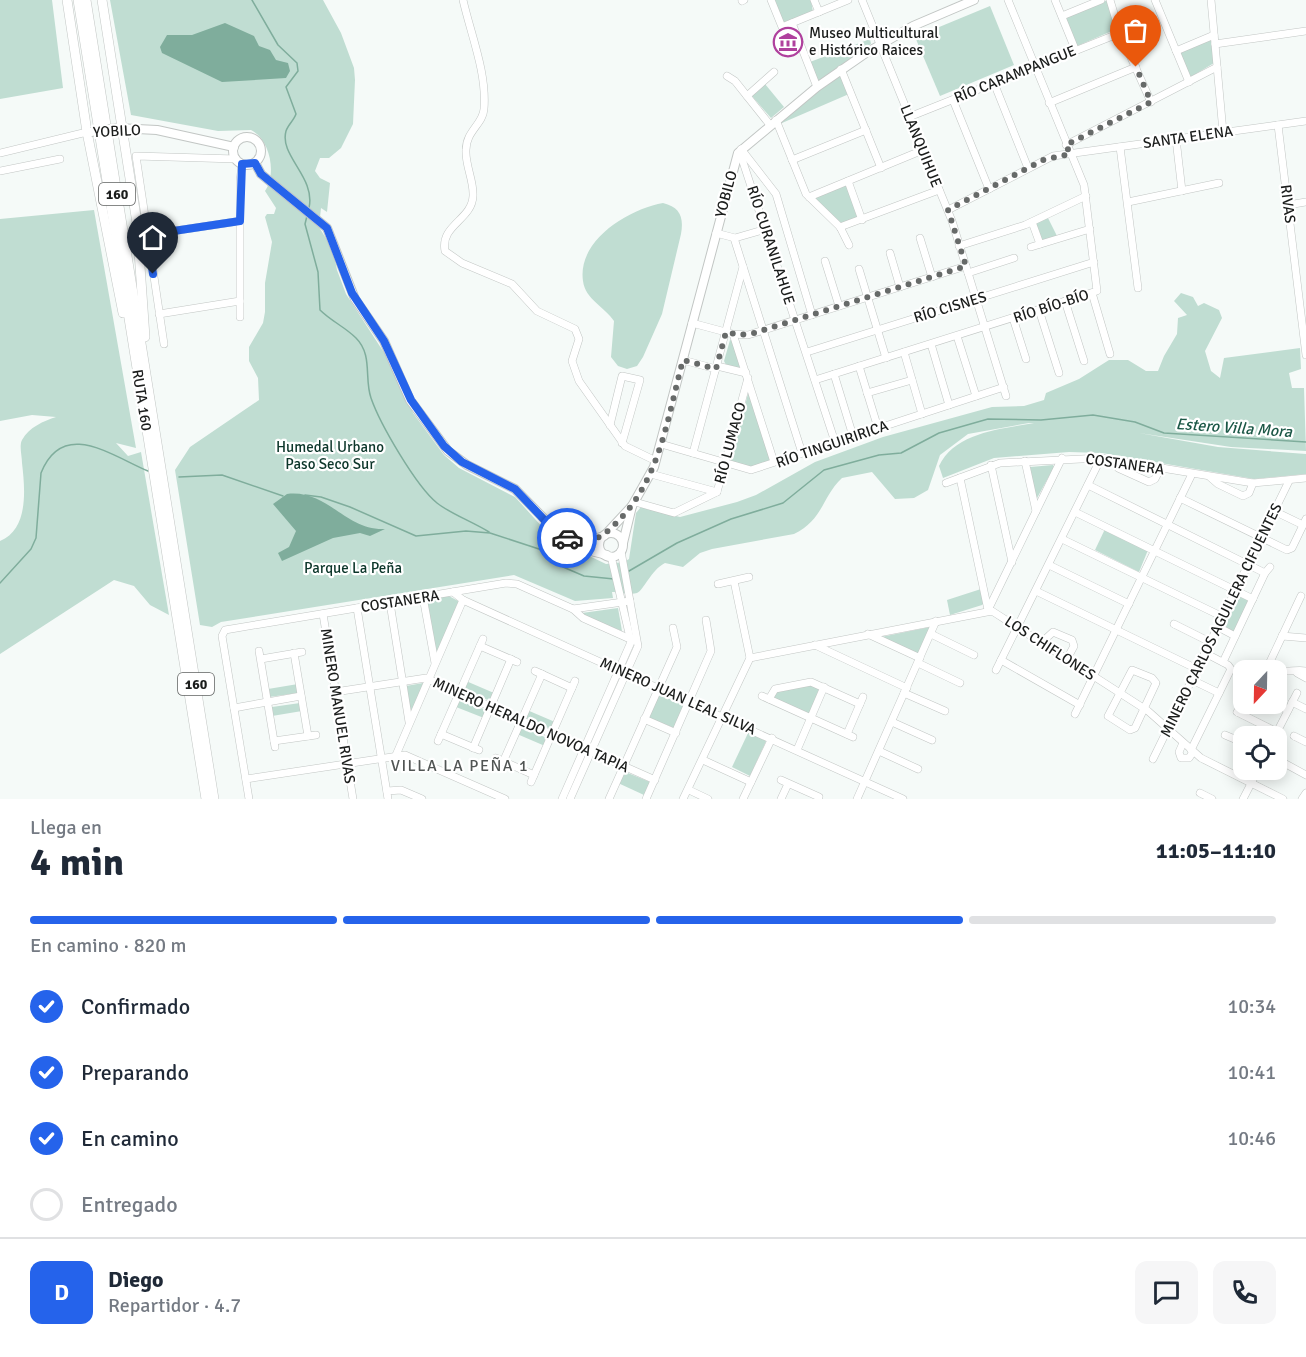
<!DOCTYPE html>
<html lang="es">
<head>
<meta charset="utf-8">
<style>
  body { margin:0; font-family:Signika,sans-serif; background:#f6f6f7; color:#1f2937; height:100vh; display:flex; flex-direction:column; font-size:22px; white-space:nowrap }
  * { box-sizing:border-box; margin:0 }
  p { font-size:20px; color:#747a83 }
  .icon { flex:none; width:33px; height:33px; fill:none; stroke:currentColor; stroke-width:2; stroke-linecap:round; stroke-linejoin:round }
  .map { position:relative; height:799px; overflow:hidden }
  .details { display:flex; flex-direction:column; background:#fff; flex:1 }
  .details>* { flex:none }
  .needle { width:39px; rotate:202deg }
  .buttons { position:absolute; left:1233px; top:660px; display:grid; gap:12px }
  .buttons a { display:grid; place-items:center; width:54px; height:54px; border-radius:12px; background:#fff; box-shadow:0 3px 15px #0003; font-size:30px }
  .pin { position:absolute; display:grid; place-items:center; width:51px; height:51px; color:#fff; margin:-62px -26px; border-radius:50% 50% 50% 0; rotate:-45deg; box-shadow:0 0 6px #0007 }
  .pin .icon { rotate:45deg }
  .courier { position:absolute; display:grid; place-items:center; width:60px; height:60px; margin:-30px; border:4px solid #2563eb; border-radius:50%; background:#fff; color:#222; box-shadow:0 2px 8px #0007 }
  .head em { font-style:normal; font-weight:700 }
  .head div { display:flex; flex-direction:column-reverse }
  .head { display:flex; align-items:center; justify-content:space-between; height:102px; padding:0 30px }
  h1 { font-size:39px; font-weight:700; line-height:45px }
  .bar { display:grid; grid-template-columns:repeat(4,1fr); gap:9px 6px; align-content:center; height:72px; padding:0 30px }
  .bar i { height:8px; border-radius:4px; background:#e0e1e3 }
  .bar .on { background:#2563eb }
  .bar p { grid-column:span 4 }
  .line { display:flex; align-items:center; gap:15px; padding:0 30px; border-top:2px solid #e0e1e3 }
  .line div { flex:1 }
  .round { display:grid; place-items:center; flex:none; width:63px; height:63px; border-radius:12px; background:#f6f6f7 }
  ol { padding:0 30px; list-style:none }
  li { display:flex; align-items:center; gap:18px; height:66px }
  li p { margin-inline-start:auto }
  li .icon { padding:6px; border-radius:50%; background:#2563eb; color:#fff; stroke-width:4 }
  li:last-child { color:#747a83 }
  li i { width:33px; height:33px; border:3px solid #e0e1e3; border-radius:50% }
  .map>svg:first-child { display:block }
</style>
</head>
<body>
<div class="map">
<svg width="1306" height="799" viewBox="0 0 1306 799">
  <rect width="100%" height="100%" fill="#f5faf8"/>
  <g fill="#c0ddd2">
    <polygon points="0,0 52,0 63,88 0,99"/>
    <path d="M110 0H323L341 33 354 68 355 80 353 124 341 148 329 158H320L315 171 320 178 330 183 327 212 321 208 319 227 333 250 337 270 346 294 394 368 413 413 444 455 459 468 515 497 546 531 562 543 606 564 624 562 629 559 636 513 641 507 680 517 737 502 756 495 815 462 883 437 992 407 1024 406 1044 400 1046 393 1079 379 1109 360H1128L1146 371H1158L1164 356 1177 334 1178 318 1187 315 1174 301 1181 293 1193 297 1198 306 1204 303 1219 310 1222 318 1205 351 1211 371 1220 378 1224 358 1300 348 1301 369 1289 373 1292 388H1304L1306 451 1231 447 1139 433 1218 447 1306 454V474L1254 479 1102 453 1069 452 994 458 943 478 939 466C955 432 1002 429 1034 423H1029L968 434 940 455 928 490 914 498 895 499 872 472 842 478C821 498 824 519 794 534L712 549 700 553 683 567 665 563C651 570 644 590 637 593 631 595 619 592 612 592L613 598 575 601 514 575 221 622 212 627 200 625 175 470 190 447 259 400 258 378 249 361V347L263 323 265 312V283L272 242 265 217 267 214H274L276 208 265 191C277 174 270 139 251 130L218 131 131 115Z"/>
    <polygon points="773,0 811,0 813,12 785,23 782,21"/>
    <polygon points="1108,0 1119,28 1077,46 1064,16"/>
    <polygon points="990,6 1014,65 940,96 915,37"/>
    <polygon points="870,39 871,44 818,81 810,62"/>
    <polygon points="1211,39 1214,63 1189,78 1180,52"/>
    <polygon points="841,74 849,94 782,123 782,119"/>
    <polygon points="765,84 784,107 771,118 751,95"/>
    <polygon points="847,185 859,217 841,225 815,198"/>
    <path d="M663 203C680 207 684 217 681 234L662 314 643 357 637 366 627 369 618 366 611 357 614 321C605 307 585 299 583 281 577 240 629 209 663 203Z"/>
    <path d="M94 210 136 448 116 443 128 456 141 452 169 615 150 605 134 586 114 580 0 654V541C29 529 25 489 22 463 22 456 19 446 22 440 29 427 44 421 56 417L32 415 0 421V219Z"/>
    <polygon points="1047,216 1057,236 1042,242 1035,223"/>
    <polygon points="730,340 735,342 741,369 726,365 724,361"/>
    <polygon points="749,390 772,460 750,467 730,462"/>
    <polygon points="1053,465 1054,467 1036,500 1030,467"/>
    <polygon points="1105,529 1148,550 1139,572 1095,550"/>
    <polygon points="981,589 984,603 982,605 950,615 947,600"/>
    <polygon points="1239,593 1250,599 1235,632 1223,626"/>
    <polygon points="447,595 460,602 437,656 426,600"/>
    <polygon points="618,608 622,631 585,617 582,613"/>
    <polygon points="930,627 918,654 881,637"/>
    <polygon points="466,681 494,693 490,701 464,690"/>
    <polygon points="423,683 425,685 413,713 410,713 406,686"/>
    <polygon points="298,684 298,693 269,697 268,689"/>
    <polygon points="809,684 820,689 810,714 774,699 774,692"/>
    <polygon points="658,694 684,705 674,728 648,717"/>
    <polygon points="460,699 486,710 484,718 456,707"/>
    <polygon points="300,703 302,711 272,716 272,707"/>
    <polygon points="527,710 555,722 551,729 525,718"/>
    <polygon points="521,727 547,738 545,746 517,734"/>
    <polygon points="749,731 767,739 750,776 732,767"/>
    <polygon points="623,771 650,782 644,795 618,783"/>
  </g>
  <g fill="#7fad9c">
    <polygon points="225,23 254,36 259,46 270,50 276,60 288,63 290,71 286,78 222,82 162,53 160,47 167,35 192,35"/>
    <path d="M287 494C327 489 346 531 385 529L370 536 360 533 333 538 282 561 278 553 289 547 296 531 273 504Z"/>
  </g>
  <g fill="none" stroke-linecap="round" stroke-linejoin="round">
    <g stroke="#7fad9c" stroke-width="1.5">
      <path d="M252 0 278 45 297 63 298 71 286 87 296 114C294 120 288 125 286 131 279 156 316 177 309 208"/>
      <path d="M307 216 305 224 318 272 320 310C331 321 345 327 356 338 373 355 364 378 371 398 380 424 416 486 437 503 451 514 473 522 489 532"/>
      <polyline points="179,477 222,475 283,496"/>
      <polyline points="305,495 321,497 350,507 416,536 466,531 490,533 542,550 563,567 584,576 614,579"/>
      <polyline points="629,571 677,543 731,519 783,503 824,470 879,455 901,453 939,433 988,419 1041,420 1093,415 1135,422 1164,433 1306,442"/>
      <path d="M0 583 31 549 36 538 41 473C63 418 112 456 148 471"/>
    </g>
    <g stroke="#c2c6c4" stroke-width="8">
      <g id="minor">
        <path d="M463 0C471 35 487 73 484 109 483 124 466 131 466 150 465 165 474 181 473 196 472 220 440 225 445 251L462 263 512 284 537 311 575 329 579 339 572 361 579 381 625 446 656 461"/>
        <polyline points="771,0 782,27 848,0"/>
        <polyline points="814,0 819,12"/>
        <polyline points="862,0 952,221 1006,396"/>
        <polyline points="1055,0 1075,49"/>
        <polyline points="1110,0 1120,33 1151,102"/>
        <polyline points="1155,0 1189,82"/>
        <polyline points="1211,0 1223,132"/>
        <polyline points="742,1 744,0"/>
        <polyline points="1062,16 1101,0"/>
        <polyline points="792,23 817,87"/>
        <polyline points="1215,44 1306,31"/>
        <polyline points="1176,51 1214,35"/>
        <polyline points="841,69 881,168"/>
        <polyline points="727,76 735,81 770,125"/>
        <polyline points="994,83 1028,168"/>
        <polyline points="747,96 774,72"/>
        <polyline points="953,100 989,189"/>
        <polyline points="1049,103 1136,67"/>
        <polyline points="909,117 1120,33"/>
        <polyline points="776,120 806,194 840,227"/>
        <polyline points="1278,125 1306,355"/>
        <polyline points="1176,139 1182,191"/>
        <polyline points="1066,145 1217,67"/>
        <polyline points="1120,147 1138,288"/>
        <polyline points="741,149 776,194 812,315"/>
        <polyline points="0,153 87,132"/>
        <polyline points="738,153 743,162 835,442"/>
        <polyline points="792,160 866,130"/>
        <polyline points="0,171 60,159"/>
        <polyline points="848,181 862,220"/>
        <polyline points="809,197 923,150"/>
        <polyline points="1128,202 1219,183"/>
        <polyline points="1288,205 1306,202"/>
        <polyline points="948,210 1053,156 1306,121"/>
        <polyline points="1032,222 1040,244"/>
        <polyline points="840,227 939,190"/>
        <polyline points="840,227 849,245"/>
        <polyline points="716,233 735,238 766,229"/>
        <polyline points="147,235 240,221"/>
        <polyline points="734,238 802,453"/>
        <polyline points="920,238 932,277"/>
        <polyline points="959,246 1025,225 1086,196"/>
        <polyline points="1031,247 1090,229"/>
        <polyline points="890,253 900,287"/>
        <polyline points="825,261 839,306"/>
        <polyline points="859,269 886,358"/>
        <polyline points="968,273 1014,258"/>
        <polyline points="1092,293 1110,354"/>
        <polyline points="1065,301 1084,361"/>
        <polyline points="1039,310 1059,373"/>
        <polyline points="159,314 240,301"/>
        <polyline points="240,317 240,181 242,164"/>
        <polyline points="1013,318 1026,359"/>
        <polyline points="692,323 733,334 748,335 966,266"/>
        <polyline points="733,334 774,462"/>
        <polyline points="957,336 976,396"/>
        <polyline points="164,344 136,156 236,159"/>
        <polyline points="931,344 949,405"/>
        <polyline points="807,352 1094,262"/>
        <polyline points="904,352 922,414"/>
        <polyline points="683,360 716,369"/>
        <polyline points="717,366 746,373"/>
        <polyline points="859,366 878,428"/>
        <polyline points="834,374 853,436"/>
        <polyline points="815,380 1097,291 1084,185 1008,0"/>
        <polyline points="867,393 912,380"/>
        <polyline points="610,425 622,376 640,380 622,443"/>
        <polyline points="661,444 751,470 1004,387"/>
        <polyline points="693,453 743,267"/>
        <polyline points="1116,460 1118,468 1149,482 1155,479 1160,469"/>
        <polyline points="1025,461 1036,511"/>
        <polyline points="991,465 1012,562"/>
        <polyline points="651,474 717,492"/>
        <polyline points="1210,477 1218,484 1243,496 1249,493 1253,483"/>
        <polyline points="960,478 988,610"/>
        <polyline points="946,483 1000,463 1101,458 1253,483 1306,478"/>
        <polyline points="1088,485 1265,573"/>
        <polyline points="1180,498 1287,550 1292,548 1306,519"/>
        <polyline points="635,502 674,513 717,492 748,378"/>
        <polyline points="1274,511 1303,525"/>
        <polyline points="1075,512 1253,599"/>
        <polyline points="1062,539 1223,617"/>
        <polyline points="1049,565 1129,604"/>
        <polyline points="718,584 749,577"/>
        <polyline points="1036,591 1197,669"/>
        <polyline points="453,592 463,600 903,799"/>
        <path d="M1301 596 1268 666C1279 675 1295 669 1306 671"/>
        <polyline points="423,597 435,663"/>
        <polyline points="390,603 409,722"/>
        <polyline points="357,608 388,799"/>
        <polyline points="573,609 583,618 630,639"/>
        <polyline points="988,610 1062,458"/>
        <polyline points="323,614 353,799"/>
        <polyline points="1174,624 1210,642"/>
        <polyline points="1218,627 1235,636"/>
        <polyline points="868,634 920,658"/>
        <polyline points="931,634 974,655"/>
        <polyline points="1282,636 1306,638"/>
        <polyline points="1042,642 1053,632 1072,640 1074,646 1067,659"/>
        <polyline points="815,645 907,688"/>
        <polyline points="480,646 517,662"/>
        <polyline points="259,651 275,747"/>
        <polyline points="294,653 308,736"/>
        <polyline points="750,658 992,611 1148,711 1201,758 1283,799"/>
        <polyline points="261,659 302,652"/>
        <polyline points="1001,660 1080,705"/>
        <polyline points="1223,662 1265,573 1270,567"/>
        <polyline points="918,663 960,683"/>
        <polyline points="996,670 1101,458"/>
        <polygon points="1132,670 1152,678 1156,683 1135,728 1130,730 1108,716"/>
        <polyline points="535,671 572,688"/>
        <polyline points="1297,673 1306,678"/>
        <polyline points="1192,680 1219,693"/>
        <polyline points="1243,687 1244,687"/>
        <polyline points="335,692 426,678 655,780"/>
        <polyline points="904,693 945,711"/>
        <polyline points="762,696 853,737"/>
        <polyline points="769,699 775,689 811,682 860,704"/>
        <polyline points="1292,702 1306,709"/>
        <polyline points="1276,704 1288,710"/>
        <polyline points="234,708 301,696"/>
        <polyline points="1237,712 1277,732"/>
        <polyline points="1075,714 1192,474"/>
        <polyline points="644,719 676,733"/>
        <polyline points="892,722 932,740"/>
        <polyline points="441,734 479,750"/>
        <polyline points="847,734 863,697"/>
        <polyline points="1225,735 1244,743"/>
        <polyline points="1275,736 1297,693"/>
        <polyline points="1294,736 1306,742"/>
        <polyline points="274,741 316,735"/>
        <polyline points="438,741 483,639"/>
        <polyline points="1183,743 1179,752 1181,758 1189,758 1193,752"/>
        <polyline points="473,748 511,659"/>
        <polyline points="797,750 824,687"/>
        <polyline points="1191,750 1231,669 1228,665 1205,653"/>
        <polyline points="879,751 918,769"/>
        <polyline points="396,755 463,600"/>
        <polyline points="496,758 534,775"/>
        <polyline points="1153,759 1289,481"/>
        <polyline points="703,760 751,782"/>
        <polyline points="503,762 542,674"/>
        <polyline points="1284,763 1306,775"/>
        <polyline points="246,779 405,755 505,799"/>
        <polyline points="781,780 819,797"/>
        <polyline points="531,782 575,681"/>
        <polyline points="689,790 708,799"/>
        <polyline points="387,791 401,790 422,799"/>
        <polyline points="1200,793 1212,799"/>
        <polyline points="249,799 222,636 225,630 506,583 517,584 573,609 630,601"/>
        <polyline points="562,799 631,642 611,556"/>
        <polyline points="570,799 638,646 621,551"/>
        <polyline points="609,799 677,647 673,628"/>
        <polyline points="646,799 711,651 706,620"/>
        <polyline points="683,799 750,658 734,581"/>
        <polyline points="743,799 772,738"/>
        <polyline points="781,799 788,784"/>
        <polyline points="857,799 936,621"/>
        <polyline points="1243,799 1258,770"/>
        <polyline points="1302,799 1306,793"/>
      </g>
    </g>
    <g stroke="#c2c6c4" stroke-width="10">
      <g id="major">
        <polyline points="117,128 157,130 234,147"/>
        <circle cx="247" cy="151" r="14"/>
        <polyline points="255,163 261,174 327,228 355,299 384,341 410,400 448,451 467,465 515,489 559,534 591,551 607,555"/>
        <circle cx="611" cy="545" r="12"/>
        <polyline points="606,534 632,506 654,467 738,153 817,87 866,53 913,26 974,0"/>
        <polyline points="574,540 587,541 604,536"/>
        <polyline points="623,543 632,506"/>
      </g>
    </g>
    <g stroke="#c2c6c4" stroke-width="10">
      <g id="highway">
        <polyline points="67,0 87,132 123,313"/>
        <polyline points="78,0 206,799"/>
        <polyline points="86,0 214,799"/>
        <polyline points="102,0 137,223 145,337"/>
      </g>
    </g>
    <use href="#minor" stroke="#fff" stroke-width="7"/>
    <use href="#major" stroke="#fff" stroke-width="8"/>
    <use href="#highway" stroke="#fff" stroke-width="9"/>
    <g stroke="#c2c6c4" stroke-width="10" stroke-linecap="butt">
      <polyline id="major-bridge" points="91,132 117,128"/>
    </g>
    <use href="#major-bridge" stroke="#fff" stroke-width="8"/>
  </g>
  <g fill="none" stroke-linecap="round" stroke-linejoin="round">
    <path stroke="#676a69" stroke-width="6" stroke-dasharray="0 10.8" d="M567 538C594 546 604 536 622 517 661 474 668 415 683 360L716 369 726 332 739 335 754 333 966 266 948 210 1043 160 1070 154 1066 145 1151 102 1136 67"/>
    <polyline stroke="#2563eb" stroke-width="8" points="153,274 147,235 240,221 242,164 255,163 261,174 327,228 352,293 384,341 411,400 444,446 462,462 515,489 554,530 567,538"/>
  </g>
  <defs>
    <g id="museum-ring" transform="scale(1.5)"><circle r="9.5" fill="#fff" stroke="#af409d" stroke-width="1.5"/><path d="M0-6L6-3V-2H-6V-3ZM-5-1h2V3h-2ZM-1-1h2V3h-2ZM3-1h2V3H3ZM-6 4H6V6H-6Z" fill="#af409d"/></g>
  </defs>
  <g fill-rule="evenodd">
    <use href="#museum-ring" x="788" y="42"/>
  </g>
  <g text-anchor="middle" stroke-width="4.5" stroke-linejoin="round" paint-order="stroke">
    <g fill="#fff" stroke="#5f6160" stroke-width="1.5">
      <rect x="99" y="183" width="36" height="22" rx="4.5"/>
      <rect x="178" y="673" width="36" height="22" rx="4.5"/>
    </g>
    <g font-size="14" font-weight="bold" fill="#1b1d1c">
      <text x="117" y="199">160</text>
      <text x="196" y="689">160</text>
    </g>
    <g font-size="15" fill="#1b1d1c" stroke="#fff" text-anchor="start">
      <text x="809" y="38">Museo Multicultural<tspan x="809" dy="17">e Histórico Raices</tspan></text>
    </g>
    <g font-size="15" fill="#1b1d1c" stroke="#fff">
      <text transform="translate(1015 74) rotate(-22)" y="5">RÍO CARAMPANGUE</text>
      <text transform="translate(117 131) rotate(-3)" y="5">YOBILO</text>
      <text transform="translate(1188 137) rotate(-8)" y="5">SANTA ELENA</text>
      <text transform="translate(921 146) rotate(68)" y="5">LLANQUIHUE</text>
      <text transform="translate(726 194) rotate(-75)" y="5">YOBILO</text>
      <text transform="translate(1288 204) rotate(83)" y="5">RIVAS</text>
      <text transform="translate(771 245) rotate(72)" y="5">RÍO CURANILAHUE</text>
      <text transform="translate(1051 306) rotate(-18)" y="5">RÍO BÍO-BÍO</text>
      <text transform="translate(950 307) rotate(-17)" y="5">RÍO CISNES</text>
      <text transform="translate(142 400) rotate(81)" y="5">RUTA 160</text>
      <text transform="translate(730 443) rotate(-75)" y="5">RÍO LUMACO</text>
      <text transform="translate(832 444) rotate(-19)" y="5">RÍO TINGUIRIRICA</text>
      <text transform="translate(1125 464) rotate(8)" y="5">COSTANERA</text>
      <text transform="translate(400 601) rotate(-9)" y="5">COSTANERA</text>
      <text transform="translate(1221 620) rotate(-64)" y="5">MINERO CARLOS AGUILERA CIFUENTES</text>
      <text transform="translate(1050 648) rotate(33)" y="5">LOS CHIFLONES</text>
      <text transform="translate(678 696) rotate(24)" y="5">MINERO JUAN LEAL SILVA</text>
      <text transform="translate(338 706) rotate(81)" y="5">MINERO MANUEL RIVAS</text>
      <text transform="translate(531 725) rotate(24)" y="5">MINERO HERALDO NOVOA TAPIA</text>
    </g>
    <g font-size="15" fill="#0c362a" stroke="#fff">
      <text x="330" y="452">Humedal Urbano<tspan x="330" dy="17">Paso Seco Sur</tspan></text>
      <text x="353" y="573">Parque La Peña</text>
    </g>
    <g font-size="16" font-style="italic" fill="#1b5746" stroke="#fff">
      <text transform="translate(1234 427) rotate(4)" y="6">Estero Villa Mora</text>
    </g>
    <g font-size="16" letter-spacing="1.5" fill="#515554" stroke="#fff">
      <text x="460" y="771">VILLA LA PEÑA 1</text>
    </g>
  </g>
</svg>
<div class="buttons">
<a><svg class="needle" viewBox="-14 -14 28 28"><path d="M0-13l5 13h-10z" fill="#e53935"/><path d="M0 13l5-13h-10z" fill="#747a83"/></svg></a>
<a><svg class="icon" aria-label="locate" viewBox="0 0 24 24"><circle cx="12" cy="12" r="6"/><path d="M12 2v4M12 18v4M2 12h4M18 12h4"/></svg></a>
</div>
<div class="pin" style="left:1136px;top:67px;background:#ea580c"><svg class="icon" aria-label="bag" viewBox="0 0 24 24"><path d="M5 8h14l-1 12H6zM9 8a3 3 0 0 1 6 0"/></svg></div>
<div class="pin" style="left:153px;top:274px;background:#1f2937"><svg class="icon" aria-label="home" viewBox="0 0 24 24"><path d="M3 11l9-7 9 7M6 9v11h12V9"/></svg></div>
<div class="courier" style="left:567px;top:538px"><svg class="icon" aria-label="car" viewBox="0 0 24 24"><path d="M5 17H2v-5l4-1 3-4h7l3 4 3 1v5h-3M9 17h6M6 11h13"/><circle cx="7" cy="17" r="2"/><circle cx="17" cy="17" r="2"/></svg></div>
</div>
<section class="details">
<div class="head"><div><h1>4 min</h1><p>Llega en</p></div><em>11:05–11:10</em></div>
<div class="bar"><i class="on"></i><i class="on"></i><i class="on"></i><i></i><p>En camino · 820 m</p></div>
<ol>
<li><svg class="icon" aria-label="check" viewBox="0 0 24 24"><path d="M5 12l5 5 9-10"/></svg>Confirmado<p>10:34</p></li>
<li><svg class="icon" aria-label="check" viewBox="0 0 24 24"><path d="M5 12l5 5 9-10"/></svg>Preparando<p>10:41</p></li>
<li><svg class="icon" aria-label="check" viewBox="0 0 24 24"><path d="M5 12l5 5 9-10"/></svg>En camino<p>10:46</p></li>
<li><i></i>Entregado</li>
</ol>
<div class="line" style="height:108px"><b class="round" style="background:#2563eb;color:#fff">D</b><div><b>Diego</b><p>Repartidor · 4.7</p></div><a class="round"><svg class="icon" aria-label="chat" viewBox="0 0 24 24"><path d="M4 5h16v11H9l-5 4z"/></svg></a><a class="round"><svg class="icon" aria-label="phone" viewBox="0 0 24 24"><path d="M5 4h4l2 5-3 2q2 4 5 5l2-3 5 2v4C11 20 4 13 5 4z"/></svg></a></div>
</section>
</body>
</html>
